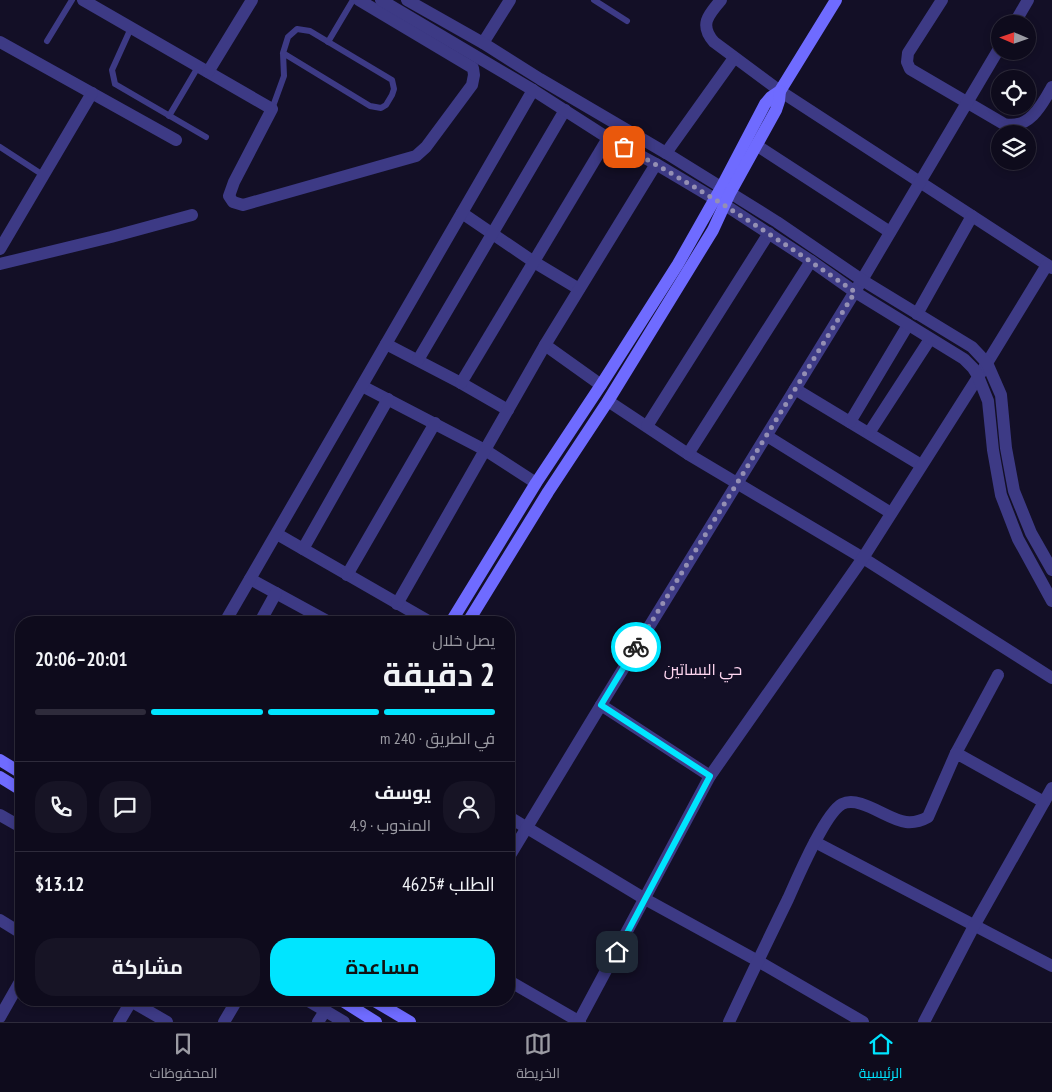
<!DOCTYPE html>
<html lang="ar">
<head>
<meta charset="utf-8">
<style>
  body { margin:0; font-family:"PT Sans Narrow",Cairo,sans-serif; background:#171425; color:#f1f3f6; direction:rtl; height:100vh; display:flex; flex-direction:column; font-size:19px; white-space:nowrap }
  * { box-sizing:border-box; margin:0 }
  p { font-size:16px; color:#9b9ba3 }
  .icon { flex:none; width:28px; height:28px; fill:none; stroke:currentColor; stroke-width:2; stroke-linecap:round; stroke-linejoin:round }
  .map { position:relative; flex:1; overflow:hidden; direction:ltr }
  .sheet { position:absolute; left:15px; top:616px; width:500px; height:390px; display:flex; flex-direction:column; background:#0e0b1c; border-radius:20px; box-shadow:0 2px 8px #0003,0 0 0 1px #2e2b3b; direction:rtl }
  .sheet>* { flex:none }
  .needle { width:32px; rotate:272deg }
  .tools { position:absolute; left:991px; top:15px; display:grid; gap:10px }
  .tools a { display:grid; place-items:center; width:45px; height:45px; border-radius:50%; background:#0e0b1c; box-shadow:0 2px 8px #0003,0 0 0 1px #2e2b3b; font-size:25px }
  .pin { position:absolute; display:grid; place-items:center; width:42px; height:42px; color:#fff; margin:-21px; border-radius:10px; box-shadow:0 2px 8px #0006 }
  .courier { position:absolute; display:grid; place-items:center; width:50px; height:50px; margin:-25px; border:4px solid #00e5ff; border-radius:50%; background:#fff; color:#222; box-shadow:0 1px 6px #0007 }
  .head em { font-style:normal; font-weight:700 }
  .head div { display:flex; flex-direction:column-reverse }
  .head { display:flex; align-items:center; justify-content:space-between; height:85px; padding:0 20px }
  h1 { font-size:32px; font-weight:700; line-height:38px }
  .bar { display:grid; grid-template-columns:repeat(4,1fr); gap:8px 5px; align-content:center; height:60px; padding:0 20px }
  .bar i { height:6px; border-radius:4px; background:#2e2b3b }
  .bar .selected { background:#00e5ff }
  .bar p { grid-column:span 4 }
  .line { display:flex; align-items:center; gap:12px; padding:0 20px; border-top:1px solid #2e2b3b }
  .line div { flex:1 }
  .round { display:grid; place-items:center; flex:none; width:52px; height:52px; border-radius:20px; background:#171425 }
  .button { display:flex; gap:10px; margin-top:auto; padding:10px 20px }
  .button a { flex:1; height:58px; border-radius:20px; background:#00e5ff; color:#111; font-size:20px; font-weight:700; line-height:58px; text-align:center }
  .button a+a { background:#171425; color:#f1f3f6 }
  .tabs { display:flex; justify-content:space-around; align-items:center; height:70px; border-top:1px solid #2e2b3b; background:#0e0b1c; font-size:14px; color:#9b9ba3 }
  .tabs a { display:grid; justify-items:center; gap:2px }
  .tabs .selected { color:#00e5ff }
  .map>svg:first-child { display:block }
</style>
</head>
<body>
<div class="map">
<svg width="1052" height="1022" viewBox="0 0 1052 1022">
  <rect width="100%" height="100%" fill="#130f26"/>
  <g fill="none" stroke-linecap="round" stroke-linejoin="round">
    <g stroke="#3d3a85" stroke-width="6">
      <polyline points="594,0 627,21"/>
      <polyline points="131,28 112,70 115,84 206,137"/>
      <polyline points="47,41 72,0"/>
      <polyline points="328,42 353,0"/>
      <polyline points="272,109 284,76 283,53 288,37 297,29 310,31 392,80 394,89 392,95 386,105 381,108 370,106 283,53"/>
      <polyline points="169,116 198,67"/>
      <polyline points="0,147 43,175"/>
    </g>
    <g stroke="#3d3a85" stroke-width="12">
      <polyline points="83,0 272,109 234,182 229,196 233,202 243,205 416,156 426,147 472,85 474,75 473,68 359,0"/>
      <path d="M721 0C708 15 699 25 714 42L780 91 1052 268"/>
      <path d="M942 0 908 53 907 62 910 69 1004 124C1029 130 1042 105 1052 87"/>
      <polyline points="1014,24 1028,0"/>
      <polyline points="0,42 176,140"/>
      <polyline points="483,43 510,0"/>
      <polyline points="208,72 252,0"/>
      <polyline points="756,145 890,232"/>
      <polyline points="666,153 734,58"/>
      <polyline points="462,213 534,262 579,289"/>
      <polyline points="0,249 92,93"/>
      <polyline points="0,264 111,237 192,215"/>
      <polyline points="917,314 972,216"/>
      <polyline points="386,344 461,383 508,410"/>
      <polyline points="545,345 601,385"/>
      <polyline points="418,360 565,110"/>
      <polyline points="461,383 608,138"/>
      <polyline points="362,386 485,450 536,483"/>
      <polyline points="795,389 921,465"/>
      <polyline points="608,401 688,454 863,558 1052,678"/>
      <polyline points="850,422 908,325"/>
      <polyline points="647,426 769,233"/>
      <polyline points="869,433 930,339"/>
      <polyline points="767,436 891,513"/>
      <polyline points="688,454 811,261"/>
      <polyline points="277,534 430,622"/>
      <polyline points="303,549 388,399"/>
      <polyline points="347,575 435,423"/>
      <polyline points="250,579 329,622"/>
      <polyline points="397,604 545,345 656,164"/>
      <polyline points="225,622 533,90"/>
      <polyline points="260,622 276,593"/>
      <polyline points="601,705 710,776"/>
      <polyline points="956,753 998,675"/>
      <polyline points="0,815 21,827"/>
      <polyline points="509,817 645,899 758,961 863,1022"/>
      <polyline points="815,842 1052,966"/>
      <polyline points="509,857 601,705 862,280 1000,47"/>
      <polyline points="0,920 21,933"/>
      <polyline points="509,981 580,1022"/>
      <polyline points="129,1000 167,1022"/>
      <polyline points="307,1000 344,1022"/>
      <polyline points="0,1017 21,980"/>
      <polyline points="579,1021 710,776 863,558 987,363 1047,265"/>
      <polyline points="119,1022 132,1000"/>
      <polyline points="224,1022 237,1000"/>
      <polyline points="318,1022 325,1011"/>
      <path d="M729 1022C748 981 768 940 788 899 797 879 825 813 842 804 860 795 888 820 906 822 915 823 921 821 928 817L956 753 1044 802"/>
      <polyline points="924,1022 974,926 1052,788"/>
    </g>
    <g stroke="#3d3a85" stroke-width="12">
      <polyline points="381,0 533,90 608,138 656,164 725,205 811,261 855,292 964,359 973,368 978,376 988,401 993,450 1001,495 1018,539 1052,601"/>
      <polyline points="407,0 483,43 540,79 666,153 777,222 862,280 972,347 987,363 1001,395 1006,448 1014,491 1031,533 1052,570"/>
    </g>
    <g stroke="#6f6bff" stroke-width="12">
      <polyline points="451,622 536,483 601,385 678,264 721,188 765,104 771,97 780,91 836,0"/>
      <polyline points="468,622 548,492 608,401 713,230 730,193 776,110 779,101 780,91"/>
      <polyline points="0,760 21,773"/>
      <polyline points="0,777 21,790"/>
      <polyline points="341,1000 376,1022"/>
      <polyline points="373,1000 410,1022"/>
    </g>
  </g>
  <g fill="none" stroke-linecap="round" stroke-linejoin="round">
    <path stroke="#948fb3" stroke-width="5" stroke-dasharray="0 9" d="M624 147C704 190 780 240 855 292L636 647"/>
    <polyline stroke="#00e5ff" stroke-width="6" points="617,952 710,776 601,705 636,647"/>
  </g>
  <g text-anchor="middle" stroke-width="4" stroke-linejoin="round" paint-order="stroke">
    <g font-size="16" fill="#ffd6f0" stroke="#130f26">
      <text x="703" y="675">حي البساتين</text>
    </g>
  </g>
</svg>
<div class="tools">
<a><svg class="needle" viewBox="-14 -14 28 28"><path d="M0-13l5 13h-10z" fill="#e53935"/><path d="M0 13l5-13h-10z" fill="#9b9ba3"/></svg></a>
<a><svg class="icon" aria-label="locate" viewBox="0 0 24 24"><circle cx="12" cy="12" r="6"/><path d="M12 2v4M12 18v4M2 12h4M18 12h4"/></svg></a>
<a><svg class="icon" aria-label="layers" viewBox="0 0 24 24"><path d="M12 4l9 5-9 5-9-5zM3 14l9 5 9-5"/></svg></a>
</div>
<div class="pin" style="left:624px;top:147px;background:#ea580c"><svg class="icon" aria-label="bag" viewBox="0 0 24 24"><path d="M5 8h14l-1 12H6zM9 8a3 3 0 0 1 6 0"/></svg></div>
<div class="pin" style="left:617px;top:952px;background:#1f2937"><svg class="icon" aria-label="home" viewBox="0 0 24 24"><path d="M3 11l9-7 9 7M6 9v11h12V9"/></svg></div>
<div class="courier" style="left:636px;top:647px"><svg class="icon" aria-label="bike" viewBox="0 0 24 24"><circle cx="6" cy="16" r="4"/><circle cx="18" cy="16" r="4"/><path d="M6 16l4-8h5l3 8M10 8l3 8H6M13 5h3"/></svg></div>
<section class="sheet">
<div class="head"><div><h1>2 دقيقة</h1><p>يصل خلال</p></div><em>20:01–20:06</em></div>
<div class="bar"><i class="selected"></i><i class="selected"></i><i class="selected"></i><i></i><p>في الطريق · 240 m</p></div>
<div class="line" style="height:90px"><a class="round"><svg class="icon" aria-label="person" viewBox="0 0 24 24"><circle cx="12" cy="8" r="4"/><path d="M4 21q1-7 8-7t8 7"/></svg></a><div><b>يوسف</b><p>المندوب · 4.9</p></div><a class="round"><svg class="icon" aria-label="chat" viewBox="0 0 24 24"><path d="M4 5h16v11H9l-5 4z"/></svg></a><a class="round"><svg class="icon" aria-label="phone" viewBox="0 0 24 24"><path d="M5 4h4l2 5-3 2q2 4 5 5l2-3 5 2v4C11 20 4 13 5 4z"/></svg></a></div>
<div class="line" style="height:65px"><div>الطلب #4625</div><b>$13.12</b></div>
<div class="button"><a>مساعدة</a><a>مشاركة</a></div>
</section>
</div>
<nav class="tabs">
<a class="selected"><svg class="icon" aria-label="home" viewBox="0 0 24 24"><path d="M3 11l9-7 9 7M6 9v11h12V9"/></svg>الرئيسية</a>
<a><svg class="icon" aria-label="map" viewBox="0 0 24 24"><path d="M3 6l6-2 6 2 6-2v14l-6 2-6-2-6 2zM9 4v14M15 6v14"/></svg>الخريطة</a>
<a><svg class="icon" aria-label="saved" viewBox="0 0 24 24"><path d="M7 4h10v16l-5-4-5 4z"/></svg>المحفوظات</a>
</nav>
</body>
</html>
